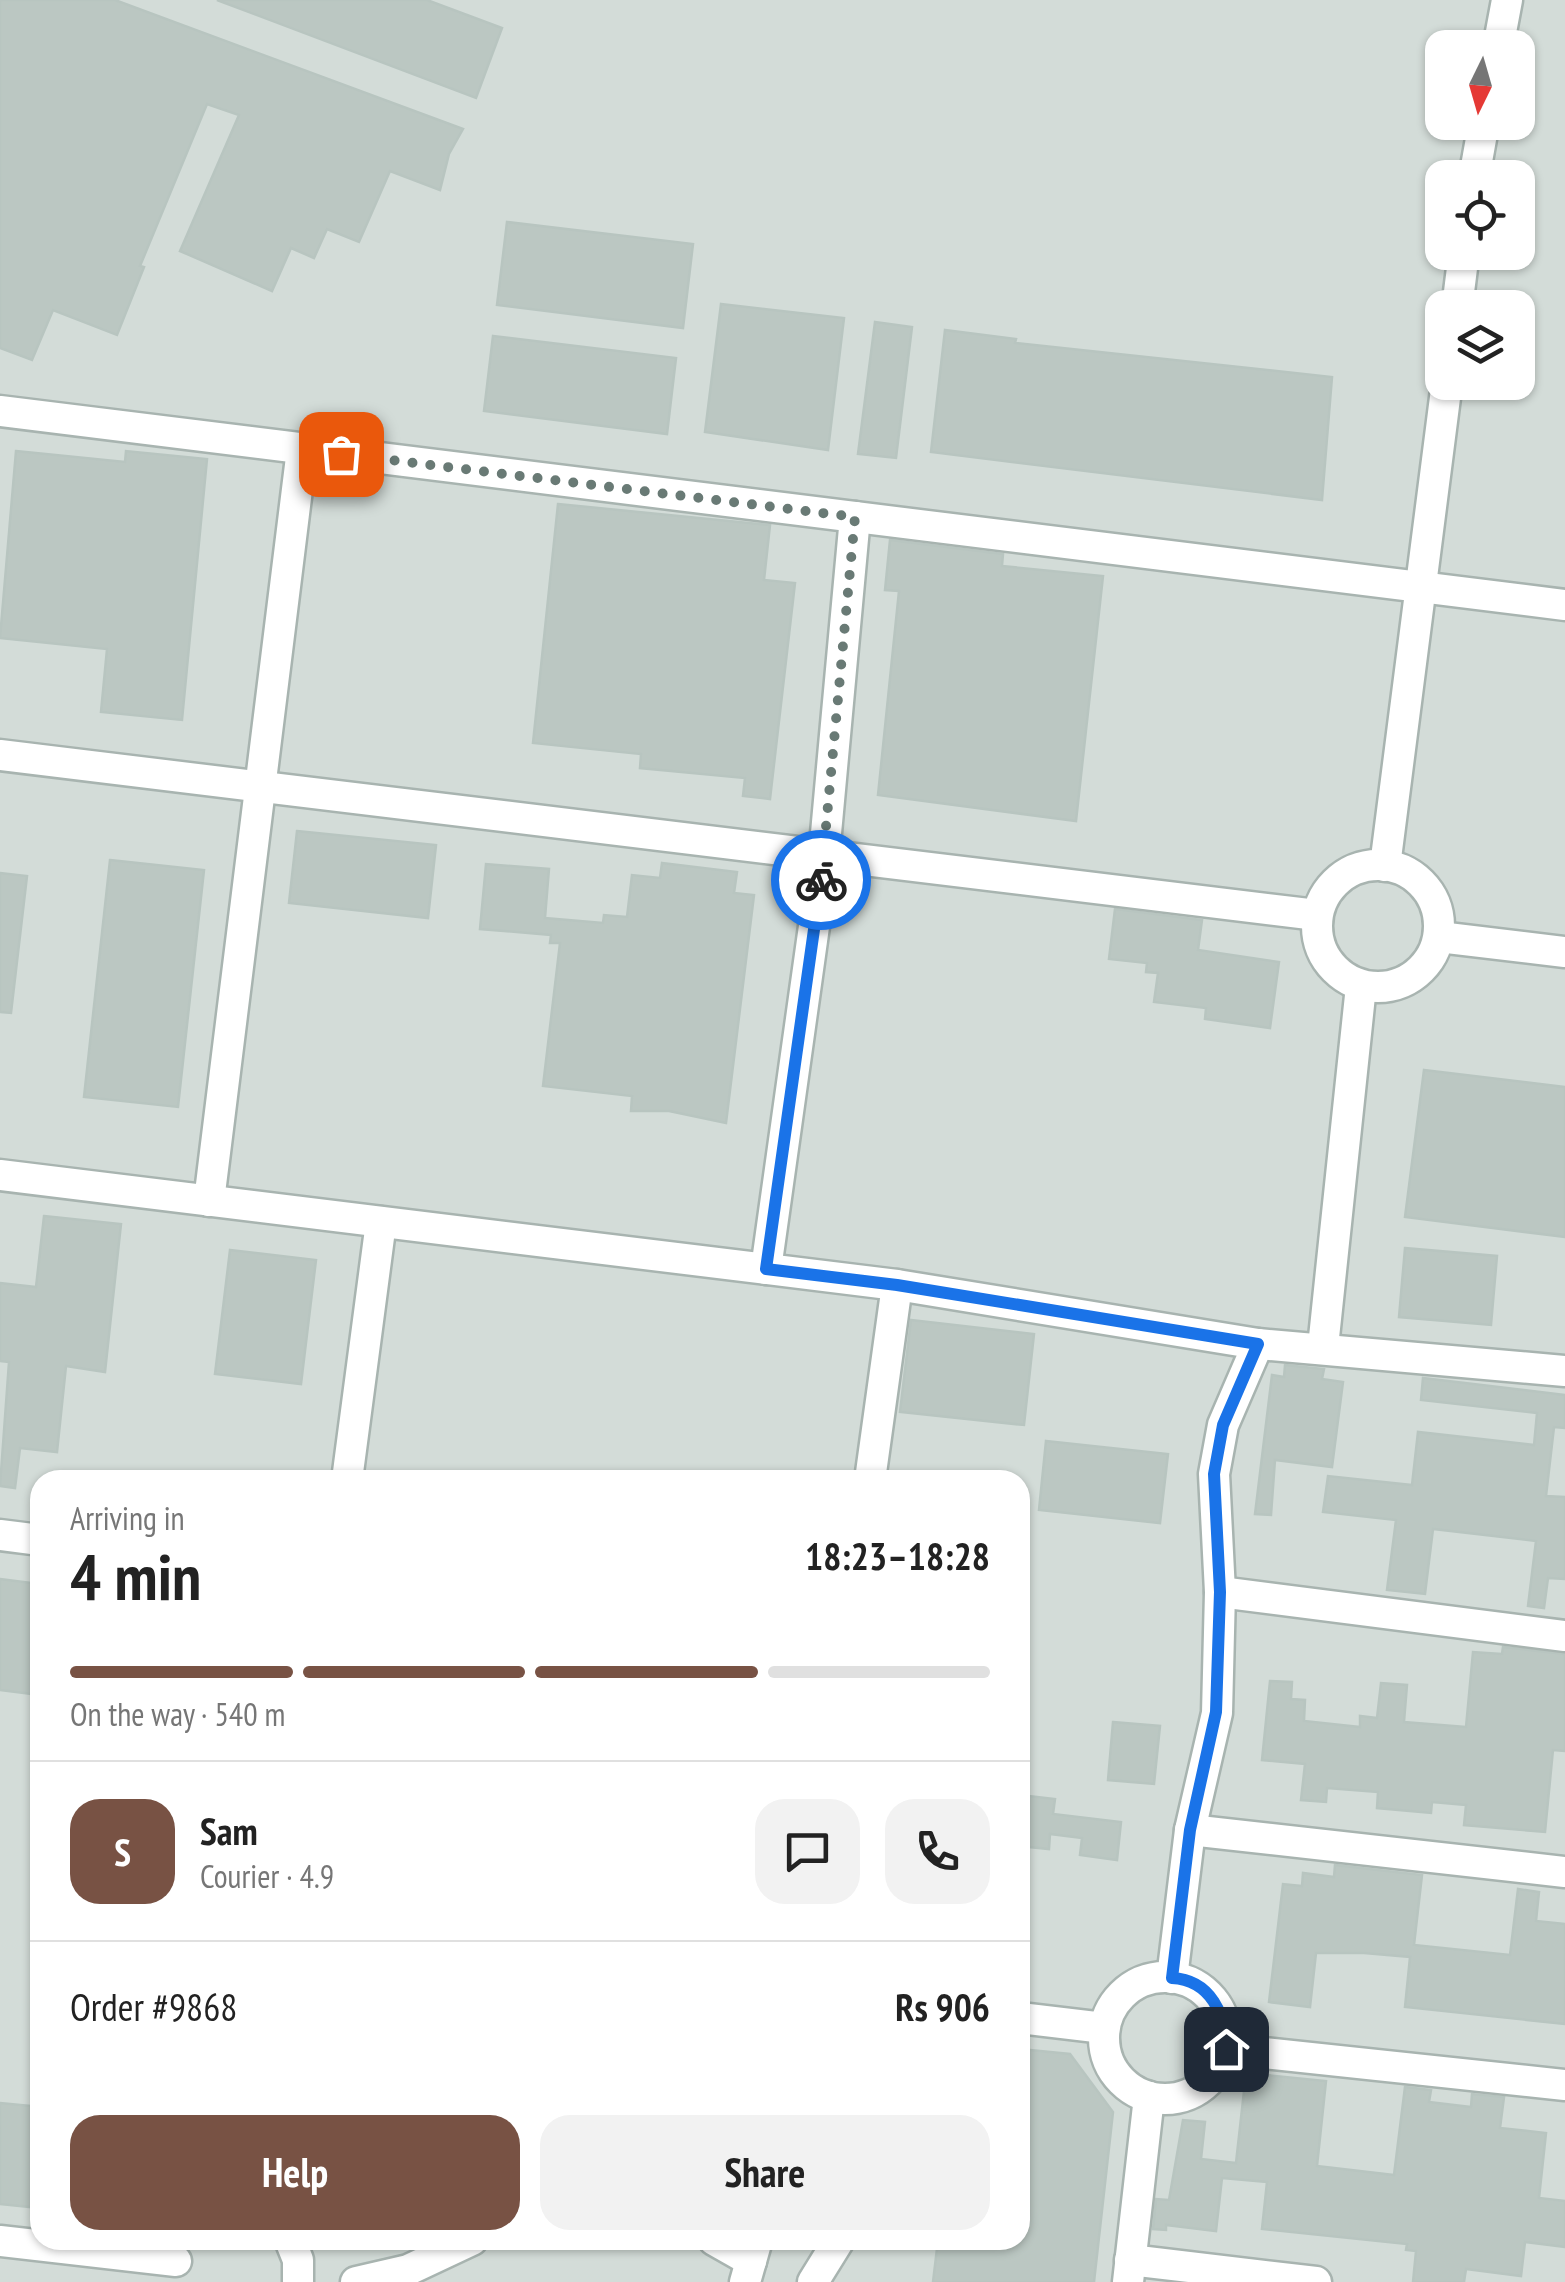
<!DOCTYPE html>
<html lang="en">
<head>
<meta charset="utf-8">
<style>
  body { margin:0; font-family:"PT Sans Narrow",sans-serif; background:#f2f2f2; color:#222; height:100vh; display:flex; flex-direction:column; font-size:38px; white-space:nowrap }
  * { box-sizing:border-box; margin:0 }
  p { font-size:32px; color:#767676 }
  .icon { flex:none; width:55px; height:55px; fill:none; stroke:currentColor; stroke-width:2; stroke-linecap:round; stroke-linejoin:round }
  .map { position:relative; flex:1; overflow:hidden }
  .details { position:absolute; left:30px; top:1470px; width:1000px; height:780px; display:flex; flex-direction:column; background:#fff; border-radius:30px; box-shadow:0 2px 8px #0004 }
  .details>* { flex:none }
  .needle { width:65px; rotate:185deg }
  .tools { position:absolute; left:1425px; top:30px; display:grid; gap:20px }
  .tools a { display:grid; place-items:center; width:110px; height:110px; border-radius:20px; background:#fff; box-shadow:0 2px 8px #0004; font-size:50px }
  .pin { position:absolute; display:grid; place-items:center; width:85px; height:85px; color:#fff; margin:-42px; border-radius:20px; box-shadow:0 5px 15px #0006 }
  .courier { position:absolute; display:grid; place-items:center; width:100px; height:100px; margin:-50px; border:8px solid #1a73e8; border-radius:50%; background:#fff; color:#222; box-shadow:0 2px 12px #0007 }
  .head em { font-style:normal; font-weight:800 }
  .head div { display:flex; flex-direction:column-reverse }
  .head { display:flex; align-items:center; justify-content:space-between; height:170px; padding:0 40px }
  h1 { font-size:65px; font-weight:800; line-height:75px }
  .bar { display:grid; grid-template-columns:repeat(4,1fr); gap:15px 10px; align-content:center; height:120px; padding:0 40px }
  .bar i { height:12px; border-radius:8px; background:#e0e0e0 }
  .bar .current { background:#785244 }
  .bar p { grid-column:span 4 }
  .line { display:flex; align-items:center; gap:25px; padding:0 40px; border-top:2px solid #e0e0e0 }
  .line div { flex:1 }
  .round { display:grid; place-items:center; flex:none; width:105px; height:105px; border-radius:30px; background:#f2f2f2 }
  .primary-button { display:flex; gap:20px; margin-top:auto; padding:20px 40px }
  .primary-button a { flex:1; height:115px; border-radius:30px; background:#785244; color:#fff; font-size:40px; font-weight:800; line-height:115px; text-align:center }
  .primary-button a+a { background:#f2f2f2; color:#222 }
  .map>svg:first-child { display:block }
</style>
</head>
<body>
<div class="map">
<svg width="1565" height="2282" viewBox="0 0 1565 2282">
  <rect width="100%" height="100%" fill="#e5ece9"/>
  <path fill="#d3dcd8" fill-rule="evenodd" d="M0 0H1565V2282H0ZM1442 48H1518V122H1442ZM1442 178H1518V252H1442ZM1442 308H1518V382H1442ZM40 1480H1020V2240H40Z"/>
  <g fill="#bbc7c2" stroke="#b8c5c0" stroke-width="2.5">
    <polygon points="0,0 115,0 463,129 449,154 440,190 390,171 359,242 327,229 314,258 291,248 272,291 180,251 239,115 207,104 140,266 144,267 117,335 53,310 32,360 0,348"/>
    <polygon points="217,0 427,0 502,28 476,98"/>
    <polygon points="507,222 693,244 683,328 497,305"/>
    <polygon points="721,304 844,318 828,450 705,432"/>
    <polygon points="875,322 912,327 896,458 858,454"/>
    <polygon points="945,330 1016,339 1015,343 1332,377 1322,500 931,452"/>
    <polygon points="493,336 676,358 667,434 484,411"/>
    <polygon points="16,451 125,462 126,451 207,459 182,720 101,712 107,649 0,638"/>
    <polygon points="558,504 770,525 764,580 795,583 770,799 743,796 745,778 640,768 641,754 533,743"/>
    <polygon points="890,540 1003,554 1002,566 1103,576 1076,821 878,795 899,591 885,590"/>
    <polygon points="297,831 436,845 428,918 289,903"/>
    <polygon points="110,860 204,870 178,1107 84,1097"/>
    <polygon points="662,863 737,872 734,893 754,895 726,1123 669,1111 631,1111 632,1096 543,1086 560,943 550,943 551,935 480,929 486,864 549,869 545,918 603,923 604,915 627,917 632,875 660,878"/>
    <polygon points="0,873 27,876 11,1013 0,1012"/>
    <polygon points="1115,909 1202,920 1198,950 1279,962 1270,1028 1205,1019 1206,1008 1154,1002 1158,973 1146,972 1147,963 1109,959"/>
    <polygon points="1424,1070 1565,1087 1565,1237 1405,1217"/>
    <polygon points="44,1216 121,1224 105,1372 66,1366 57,1452 20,1448 15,1488 0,1486 9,1362 0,1361 0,1283 36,1287"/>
    <polygon points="1405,1248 1497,1256 1491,1325 1399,1317"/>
    <polygon points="230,1250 316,1260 301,1384 215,1374"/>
    <polygon points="911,1320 1034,1334 1024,1425 900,1412"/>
    <polygon points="1285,1365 1324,1369 1322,1379 1343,1382 1332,1467 1275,1460 1271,1515 1255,1514 1272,1375 1284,1377"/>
    <polygon points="1423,1378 1565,1395 1565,1428 1554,1427 1546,1496 1565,1497 1565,1579 1548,1578 1544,1608 1528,1606 1536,1541 1433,1529 1425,1594 1387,1590 1396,1520 1323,1512 1328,1476 1412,1485 1418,1432 1534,1445 1537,1413 1421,1400"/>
    <polygon points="1046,1441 1168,1454 1160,1523 1039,1510"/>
    <polygon points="0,1579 40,1584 40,1695 0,1690"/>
    <polygon points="1503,1647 1565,1654 1565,1751 1553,1750 1545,1832 1464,1825 1466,1805 1432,1802 1431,1813 1377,1808 1378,1792 1327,1788 1326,1802 1301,1800 1305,1764 1262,1760 1270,1681 1292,1682 1291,1699 1305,1700 1304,1721 1360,1727 1360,1716 1377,1718 1381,1683 1407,1685 1404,1722 1466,1727 1473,1652 1502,1654"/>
    <polygon points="1113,1722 1160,1726 1154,1784 1108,1780"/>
    <polygon points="1020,1795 1055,1799 1053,1814 1121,1822 1117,1860 1080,1855 1082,1838 1050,1834 1049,1849 1020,1846"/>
    <polygon points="1335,1865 1422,1875 1414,1945 1510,1955 1518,1889 1539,1892 1536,1921 1565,1924 1565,2024 1405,2007 1410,1957 1364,1953 1316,1953 1310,2007 1269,2002 1283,1884 1302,1886 1303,1873 1334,1877"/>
    <polygon points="1020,2049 1070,2054 1113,2112 1094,2282 933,2282 938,2240 1020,2240"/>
    <polygon points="1246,2073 1326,2081 1317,2166 1394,2175 1405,2087 1431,2090 1429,2102 1471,2107 1472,2094 1504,2097 1500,2128 1546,2133 1539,2198 1565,2201 1565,2247 1525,2242 1521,2276 1466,2269 1464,2282 1413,2282 1416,2251 1406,2250 1407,2244 1262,2229 1267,2182 1222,2178 1216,2231 1166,2225 1166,2230 1153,2229 1156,2199 1169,2200 1183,2120 1205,2122 1201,2159 1236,2163"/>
    <polygon points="0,2103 40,2107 40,2208 0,2204"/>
  </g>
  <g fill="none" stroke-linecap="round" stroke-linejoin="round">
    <g stroke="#a8b4b0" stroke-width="35">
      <g id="minor">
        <polyline points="1498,48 1507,0"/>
        <polyline points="1474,178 1484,122"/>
        <polyline points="1457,308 1464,252"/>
        <polyline points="0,411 1565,605"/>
        <polyline points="0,755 1317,915"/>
        <circle cx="1378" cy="926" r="61"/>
        <polyline points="1385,866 1447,382"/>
        <polyline points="1439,937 1565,952"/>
        <polyline points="0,1175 897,1285 1258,1344 1565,1371"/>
        <polyline points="209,1201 302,449"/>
        <polyline points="766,1269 824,855 855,517"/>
        <polyline points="1323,1347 1361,986"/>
        <polyline points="347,1480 381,1222"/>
        <polyline points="870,1480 897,1285"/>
        <polyline points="0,1535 40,1540"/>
        <polyline points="1220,1592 1565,1636"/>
        <polyline points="1190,1830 1565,1872"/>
        <circle cx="1165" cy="2038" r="61"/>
        <polyline points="1172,1978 1190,1830 1217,1713 1220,1592 1214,1474 1223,1425 1258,1344"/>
        <polyline points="1020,2018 1104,2028"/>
        <polyline points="1226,2049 1565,2085"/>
        <polyline points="290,2240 298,2260 298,2282"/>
        <polyline points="714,2240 751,2261"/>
        <polyline points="0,2241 176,2261"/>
        <polyline points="1130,2260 1316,2282"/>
        <polyline points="356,2282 408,2270 472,2240"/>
        <polyline points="745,2282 757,2240"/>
        <polyline points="813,2282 839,2240"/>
        <polyline points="1128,2282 1149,2097"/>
      </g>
    </g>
    <use href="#minor" stroke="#fff" stroke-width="30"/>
  </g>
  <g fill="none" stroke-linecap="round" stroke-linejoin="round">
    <polyline stroke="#697a75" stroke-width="10" stroke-dasharray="0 18" points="341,454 855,517 821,880"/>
    <path stroke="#1a73e8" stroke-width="12" d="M821 880 766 1269 897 1285 1258 1344 1223 1425 1214 1474 1220 1592 1216 1712 1190 1830 1172 1978C1211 1980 1226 2015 1226 2049"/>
  </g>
</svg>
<div class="tools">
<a><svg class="needle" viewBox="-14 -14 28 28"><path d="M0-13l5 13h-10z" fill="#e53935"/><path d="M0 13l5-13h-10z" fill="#767676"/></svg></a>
<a><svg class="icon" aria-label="locate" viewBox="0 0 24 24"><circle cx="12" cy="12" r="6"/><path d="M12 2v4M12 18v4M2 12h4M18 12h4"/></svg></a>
<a><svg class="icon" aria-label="layers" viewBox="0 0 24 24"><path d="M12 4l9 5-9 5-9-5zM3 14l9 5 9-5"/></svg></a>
</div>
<div class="pin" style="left:341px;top:454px;background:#ea580c"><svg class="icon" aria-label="bag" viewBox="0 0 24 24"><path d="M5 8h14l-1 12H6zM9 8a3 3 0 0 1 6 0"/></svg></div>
<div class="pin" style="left:1226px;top:2049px;background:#1f2937"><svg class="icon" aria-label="home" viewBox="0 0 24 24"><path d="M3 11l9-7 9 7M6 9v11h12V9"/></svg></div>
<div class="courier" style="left:821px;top:880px"><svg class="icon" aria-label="bike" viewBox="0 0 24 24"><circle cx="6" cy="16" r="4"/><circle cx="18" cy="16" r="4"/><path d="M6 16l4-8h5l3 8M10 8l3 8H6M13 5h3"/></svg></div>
<section class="details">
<div class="head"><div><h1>4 min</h1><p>Arriving in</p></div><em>18:23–18:28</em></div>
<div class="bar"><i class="current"></i><i class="current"></i><i class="current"></i><i></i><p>On the way · 540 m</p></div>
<div class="line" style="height:180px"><b class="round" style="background:#785244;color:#fff">S</b><div><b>Sam</b><p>Courier · 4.9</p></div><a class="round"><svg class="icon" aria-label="chat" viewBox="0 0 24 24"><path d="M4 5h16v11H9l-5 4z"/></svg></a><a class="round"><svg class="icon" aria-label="phone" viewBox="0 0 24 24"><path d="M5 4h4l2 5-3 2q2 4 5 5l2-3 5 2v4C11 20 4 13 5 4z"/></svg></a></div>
<div class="line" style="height:130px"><div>Order #9868</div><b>Rs 906</b></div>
<div class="primary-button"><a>Help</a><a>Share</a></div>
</section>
</div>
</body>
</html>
